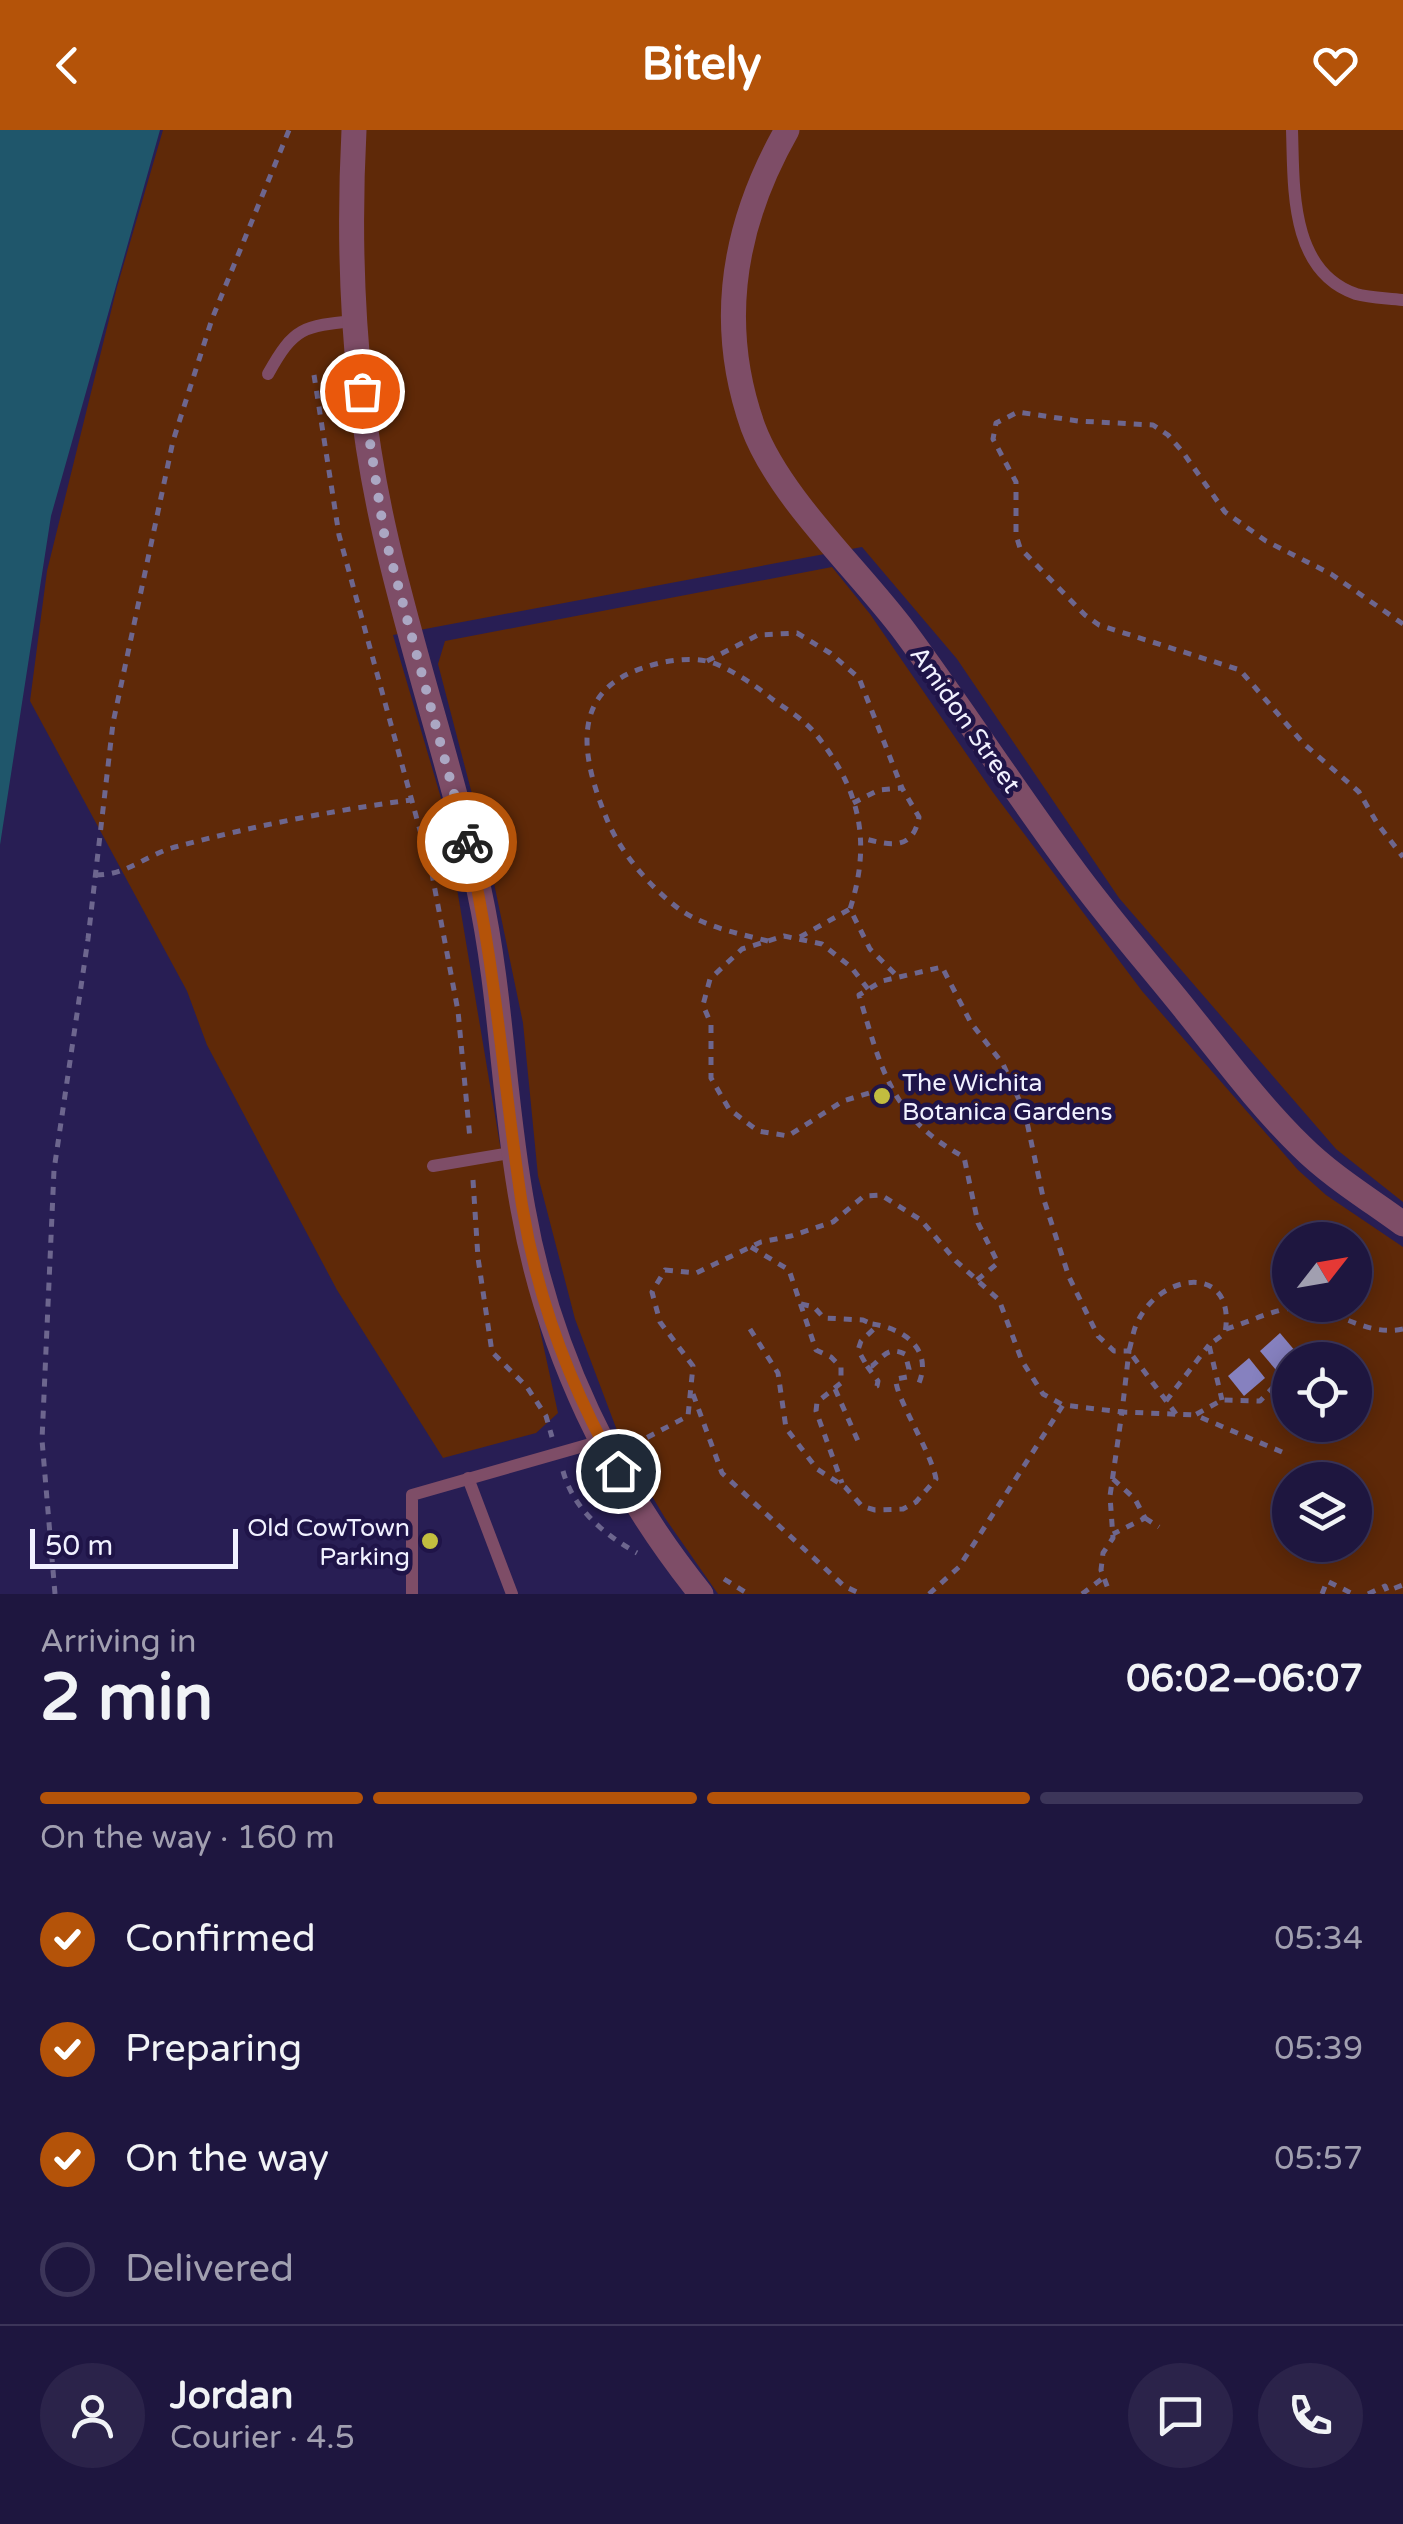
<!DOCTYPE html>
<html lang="en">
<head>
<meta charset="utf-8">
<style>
  body { margin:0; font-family:"Varela Round",sans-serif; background:#2b234a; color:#f1f3f6; height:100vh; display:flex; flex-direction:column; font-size:38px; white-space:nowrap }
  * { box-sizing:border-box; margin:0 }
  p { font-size:32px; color:#a19fb0 }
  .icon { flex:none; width:55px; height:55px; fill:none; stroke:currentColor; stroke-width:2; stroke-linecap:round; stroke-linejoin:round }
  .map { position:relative; height:1464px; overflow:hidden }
  .side { display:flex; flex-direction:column; background:#1e163f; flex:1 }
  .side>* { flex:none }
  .needle { width:65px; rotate:59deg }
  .fabs { position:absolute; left:1272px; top:1092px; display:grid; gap:20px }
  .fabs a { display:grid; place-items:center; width:100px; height:100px; border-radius:50%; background:#1e163f; box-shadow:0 5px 25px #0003,0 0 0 2px #3c3559; font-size:50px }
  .scale { position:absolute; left:30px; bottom:25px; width:208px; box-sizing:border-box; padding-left:10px; border:5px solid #f1f1ff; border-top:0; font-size:28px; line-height:35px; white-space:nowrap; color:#f1f1ff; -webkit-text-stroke:8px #1f1448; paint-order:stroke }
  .pin { position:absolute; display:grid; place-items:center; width:85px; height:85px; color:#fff; margin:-42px; border:5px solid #fff; border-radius:50%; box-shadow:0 2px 10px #0007 }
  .courier { position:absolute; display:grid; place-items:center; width:100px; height:100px; margin:-50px; border:8px solid #b45309; border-radius:50%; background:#fff; color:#222; box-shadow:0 2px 12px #0007 }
  .overview em { font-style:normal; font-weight:800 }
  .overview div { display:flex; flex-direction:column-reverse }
  .overview { display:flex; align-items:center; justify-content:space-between; height:170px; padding:0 40px }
  h1 { font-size:65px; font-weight:800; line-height:75px }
  .bar { display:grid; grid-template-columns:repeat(4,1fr); gap:15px 10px; align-content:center; height:120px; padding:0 40px }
  .bar i { height:12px; border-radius:8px; background:#3c3559 }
  .bar .current { background:#b45309 }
  .bar p { grid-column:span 4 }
  .line { display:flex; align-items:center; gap:25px; padding:0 40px; border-top:2px solid #3c3559 }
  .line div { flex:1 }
  .round { display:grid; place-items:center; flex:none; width:105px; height:105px; border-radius:52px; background:#2b234a }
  ol { padding:0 40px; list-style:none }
  li { display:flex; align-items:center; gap:30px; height:110px }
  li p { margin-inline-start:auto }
  li .icon { padding:10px; border-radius:50%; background:#b45309; color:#fff; stroke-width:4 }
  li:last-child { color:#a19fb0 }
  li i { width:55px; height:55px; border:5px solid #3c3559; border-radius:50% }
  header { display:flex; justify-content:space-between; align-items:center; height:130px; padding:0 40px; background:#b45309; color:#fff; font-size:45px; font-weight:800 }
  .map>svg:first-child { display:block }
</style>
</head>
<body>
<header><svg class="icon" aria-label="back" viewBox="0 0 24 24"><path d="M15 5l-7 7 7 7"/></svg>Bitely<svg class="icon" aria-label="heart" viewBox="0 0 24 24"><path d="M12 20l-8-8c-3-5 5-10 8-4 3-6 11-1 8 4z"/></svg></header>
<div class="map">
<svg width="1403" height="1464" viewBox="0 0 1403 1464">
  <rect width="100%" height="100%" fill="#281e54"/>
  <g fill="#5f2908" fill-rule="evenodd">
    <polygon points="163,0 1403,0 1403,1072 1336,1019 1119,768 957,529 862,417 393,505 443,675 500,1015 558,1283 536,1303 443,1328 337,1160 207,915 187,861 30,571 47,441 117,157"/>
    <path d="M832 437 870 484 992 661 1142 861 1298 1040 1326 1065 1403 1117V1464H718L665 1388 624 1319 575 1189 538 1046 523 893 489 729 438 534 445 511ZM1290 1110H1355V1175H1290ZM1290 1230H1355V1295H1290ZM1290 1350H1355V1415H1290Z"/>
  </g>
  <polygon fill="#1f566b" points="0,0 160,0 51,386 0,715"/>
  <g fill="#8681bf">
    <polygon points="1280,1203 1296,1222 1276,1240 1260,1221"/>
    <polygon points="1249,1228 1265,1248 1244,1266 1228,1246"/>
  </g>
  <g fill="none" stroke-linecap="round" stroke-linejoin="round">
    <g stroke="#6d668e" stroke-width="5" stroke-dasharray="8 8" stroke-linecap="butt">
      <polyline points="314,245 339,405 432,744 458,881 470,1009"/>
      <polyline points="1403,494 1331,444 1266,411 1225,382 1182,321 1168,305 1153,295 1078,291 1018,282 996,293 993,309 1016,352 1016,405 1020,418 1085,485 1099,495 1240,540 1303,613 1359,662 1377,693 1403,727"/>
      <polyline points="707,531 758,505 797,503 830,523 859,548 902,658"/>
      <path d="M853 673 879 660 902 658 919 687C913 722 888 715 862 708"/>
      <path d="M96 745C127 745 146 725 175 717 249 697 334 680 411 670"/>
      <polyline points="800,807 850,779"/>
      <path d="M768 811C740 804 706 797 682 781 651 759 619 721 606 687 581 626 569 560 646 537 663 531 688 527 706 531 724 534 758 557 772 569 786 579 803 589 814 602 860 658 872 711 850 779L870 819 898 847"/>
      <polyline points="868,859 851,837 822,814 784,806 742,819 710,849 703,875 711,894 711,948 729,979 758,1001 788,1006 843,971 889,957"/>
      <polyline points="473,1050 478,1128 492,1222 527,1257 546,1286 552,1307"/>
      <polyline points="751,1117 789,1140 816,1220 831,1227 841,1237 841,1253 817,1272 816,1281 842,1353"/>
      <path d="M977 1150 998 1133 978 1093 964 1027C891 988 881 938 859 865L882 851 942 837 971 893 1003 934 1025 983 1043 1067 1069 1147 1098 1206 1114 1221H1129L1122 1282 1195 1285"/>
      <polyline points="801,1174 814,1177 824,1188 863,1190 872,1194"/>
      <path d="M750 1199 778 1243 786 1298 817 1339 845 1357 862 1376 875 1380 903 1379 916 1372 936 1349C931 1321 894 1265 896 1249L907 1247 909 1239 905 1224C888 1216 884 1226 872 1236H867L858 1220 861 1211 875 1198 872 1194C902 1198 933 1218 919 1253"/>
      <path d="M1226 1199C1251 1192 1284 1173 1311 1178 1343 1184 1368 1206 1403 1199"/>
      <polyline points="867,1236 878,1251 877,1256 871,1258"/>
      <polyline points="835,1259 858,1311"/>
      <polyline points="693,1264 722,1343 844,1456 861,1464"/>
      <polyline points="1166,1271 1209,1215"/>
      <path d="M1176 1284 1129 1221C1132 1211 1133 1200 1138 1191 1161 1142 1237 1133 1225 1203L1209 1215 1222 1270"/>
      <polyline points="633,1315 688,1286 693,1236 660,1192 652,1162 665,1140 696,1143 761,1112 791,1106 833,1092 864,1066 881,1065 921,1090 956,1131 999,1170 1022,1231 1043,1264 1063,1275"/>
      <polyline points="1282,1322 1195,1285 1222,1270 1260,1271 1280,1250 1290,1270"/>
      <path d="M563 1341C573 1378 603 1404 637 1423"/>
      <polyline points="1113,1349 1135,1369 1145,1388 1113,1404"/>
      <polyline points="1145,1388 1159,1397"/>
      <polyline points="724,1449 748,1464"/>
      <polyline points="55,1464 42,1310 54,1040 88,809 113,593 173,311 212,189 289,0"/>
      <polyline points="929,1464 959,1437 1063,1275 1122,1282 1110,1366 1113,1408 1103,1423 1101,1440 1110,1464"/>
      <polyline points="1082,1464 1103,1448"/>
      <polyline points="1322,1464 1327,1451 1353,1464"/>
      <polyline points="1368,1464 1385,1456 1387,1461 1403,1455"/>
    </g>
    <g stroke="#7e4d67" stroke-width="12">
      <path d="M1292 0C1294 56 1289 141 1356 164 1370 168 1388 168 1403 170"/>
      <path d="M268 244C294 197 303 196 355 191"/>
      <polyline points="433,1036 516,1022"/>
      <polyline points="468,1348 512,1464"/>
      <polyline points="412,1464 412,1365 601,1311"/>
    </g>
    <g stroke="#7e4d67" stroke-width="25">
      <path d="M354 0C347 134 355 273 385 404 412 524 452 640 479 760 502 865 503 973 523 1079 548 1220 611 1352 701 1464"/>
      <path d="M787 0C734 93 716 193 753 297 780 369 859 440 905 502 962 579 1014 660 1071 737 1106 785 1146 831 1184 878 1222 925 1258 974 1301 1016 1331 1046 1369 1069 1403 1094"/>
    </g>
  </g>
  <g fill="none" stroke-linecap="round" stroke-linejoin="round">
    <polyline stroke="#aba7c3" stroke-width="10" stroke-dasharray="0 18" points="362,261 384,403 467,712"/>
    <path stroke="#b45309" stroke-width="12" d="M467 712C496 832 503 954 522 1075 537 1168 572 1260 618 1341"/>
  </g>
  <g fill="#c2bd3f" stroke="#1f1448" stroke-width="4">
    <circle cx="882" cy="966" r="10"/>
    <circle cx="430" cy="1411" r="10"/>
  </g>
  <g text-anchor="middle" stroke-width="9" stroke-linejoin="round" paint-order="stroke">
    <g font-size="25" fill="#f1f1ff" stroke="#1f1448">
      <text transform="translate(966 589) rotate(55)" y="9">Amidon Street</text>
    </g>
    <g font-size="25" fill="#f1f1ff" stroke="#1f1448" text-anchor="start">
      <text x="902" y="961">The Wichita<tspan x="902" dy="29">Botanica Gardens</tspan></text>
      <text x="410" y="1406" text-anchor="end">Old CowTown<tspan x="410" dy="29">Parking</tspan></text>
    </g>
  </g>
</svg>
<div class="fabs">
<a><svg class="needle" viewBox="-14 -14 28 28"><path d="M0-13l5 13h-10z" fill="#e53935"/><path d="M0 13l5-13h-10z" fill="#a19fb0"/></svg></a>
<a><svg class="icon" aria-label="locate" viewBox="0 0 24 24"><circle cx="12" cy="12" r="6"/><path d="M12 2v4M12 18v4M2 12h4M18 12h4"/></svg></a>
<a><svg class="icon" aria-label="layers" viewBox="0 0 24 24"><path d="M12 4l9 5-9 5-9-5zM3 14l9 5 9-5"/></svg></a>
</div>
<div class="scale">50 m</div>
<div class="pin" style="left:362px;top:261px;background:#ea580c"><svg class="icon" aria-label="bag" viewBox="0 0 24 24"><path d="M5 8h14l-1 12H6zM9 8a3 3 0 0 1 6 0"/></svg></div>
<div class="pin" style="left:618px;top:1341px;background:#1f2937"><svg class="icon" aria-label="home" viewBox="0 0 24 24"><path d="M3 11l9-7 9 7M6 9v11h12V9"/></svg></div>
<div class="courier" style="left:467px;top:712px"><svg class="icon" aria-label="bike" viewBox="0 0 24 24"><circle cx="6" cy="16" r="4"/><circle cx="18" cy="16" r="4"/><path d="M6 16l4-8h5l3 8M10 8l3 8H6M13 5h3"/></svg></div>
</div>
<section class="side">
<div class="overview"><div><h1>2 min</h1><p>Arriving in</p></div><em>06:02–06:07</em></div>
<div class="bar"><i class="current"></i><i class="current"></i><i class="current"></i><i></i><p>On the way · 160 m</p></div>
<ol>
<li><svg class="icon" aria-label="check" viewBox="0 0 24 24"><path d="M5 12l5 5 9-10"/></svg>Confirmed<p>05:34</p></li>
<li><svg class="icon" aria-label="check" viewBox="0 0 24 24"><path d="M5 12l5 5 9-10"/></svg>Preparing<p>05:39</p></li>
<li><svg class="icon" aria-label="check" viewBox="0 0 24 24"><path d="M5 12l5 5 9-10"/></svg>On the way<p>05:57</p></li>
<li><i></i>Delivered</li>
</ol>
<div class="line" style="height:180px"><a class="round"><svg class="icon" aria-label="person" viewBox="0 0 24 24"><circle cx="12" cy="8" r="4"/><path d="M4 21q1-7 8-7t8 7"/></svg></a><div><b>Jordan</b><p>Courier · 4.5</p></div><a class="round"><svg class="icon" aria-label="chat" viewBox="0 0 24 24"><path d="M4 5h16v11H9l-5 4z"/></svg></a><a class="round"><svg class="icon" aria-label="phone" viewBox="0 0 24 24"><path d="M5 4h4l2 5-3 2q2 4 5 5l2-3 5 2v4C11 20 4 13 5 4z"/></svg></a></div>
</section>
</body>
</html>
